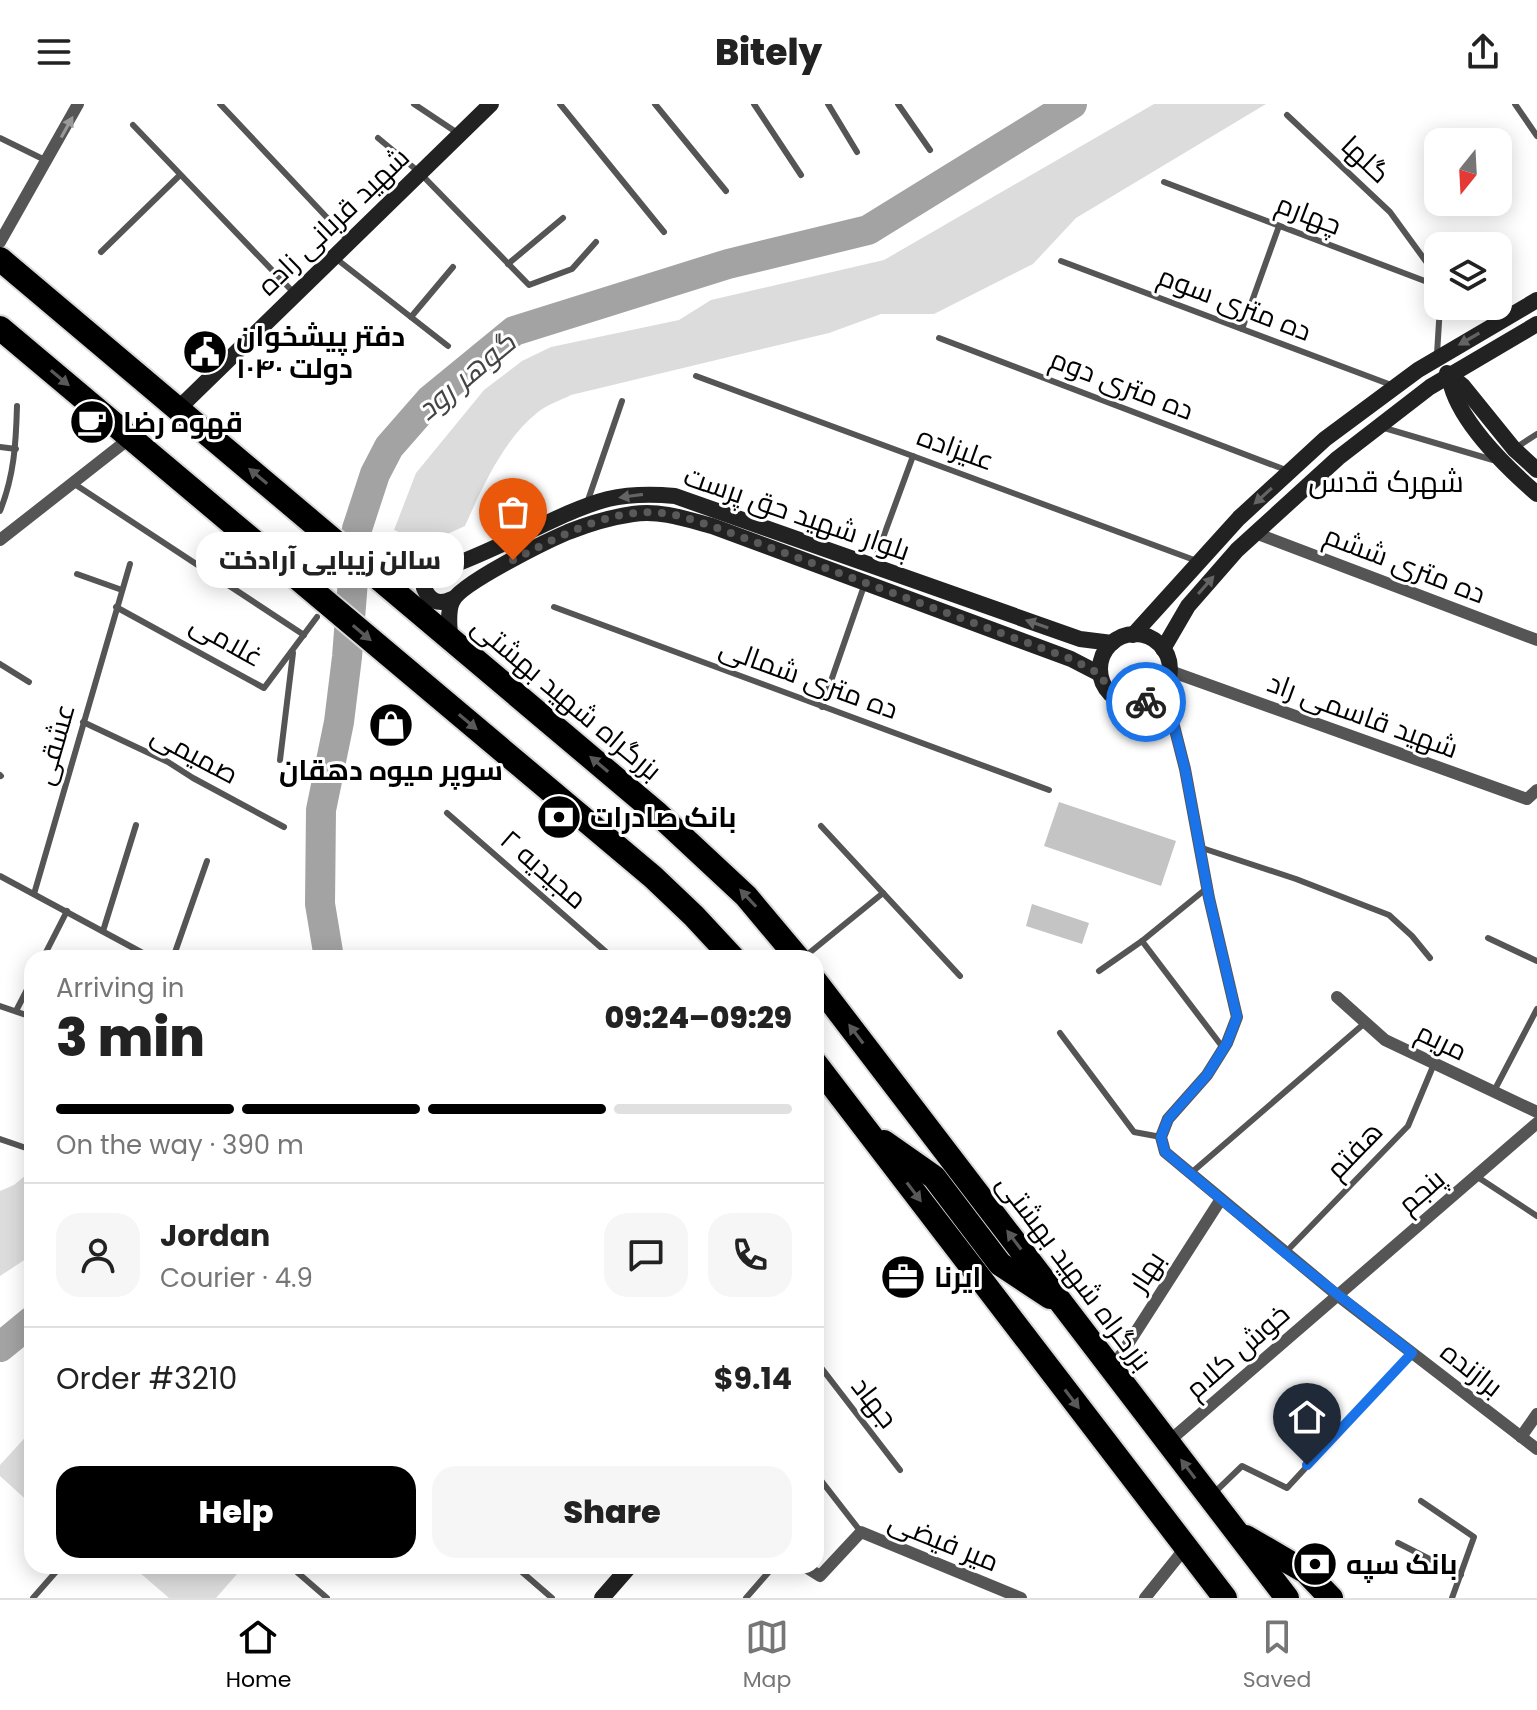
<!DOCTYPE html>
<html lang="en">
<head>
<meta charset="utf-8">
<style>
  body { margin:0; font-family:Poppins,Cairo,sans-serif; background:#f6f6f6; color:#222; height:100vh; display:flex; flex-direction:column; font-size:30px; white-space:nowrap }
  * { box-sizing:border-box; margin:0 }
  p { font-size:26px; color:#767676 }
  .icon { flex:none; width:44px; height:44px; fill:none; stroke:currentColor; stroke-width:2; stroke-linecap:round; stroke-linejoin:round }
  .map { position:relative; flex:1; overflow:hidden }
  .details { position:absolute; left:24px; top:846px; width:800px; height:624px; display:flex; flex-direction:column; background:#fff; border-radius:24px; box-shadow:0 4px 20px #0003 }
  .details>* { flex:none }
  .needle { width:52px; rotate:198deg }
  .buttons { position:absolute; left:1424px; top:24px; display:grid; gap:16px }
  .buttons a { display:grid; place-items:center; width:88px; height:88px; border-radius:16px; background:#fff; box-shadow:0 4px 20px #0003; font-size:40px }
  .pin { position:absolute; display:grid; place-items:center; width:68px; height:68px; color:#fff; margin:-82px -34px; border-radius:50% 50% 50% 0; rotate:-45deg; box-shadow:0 0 8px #0007 }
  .pin .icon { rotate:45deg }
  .courier { position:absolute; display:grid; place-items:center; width:80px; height:80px; margin:-40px; border:6px solid #1a73e8; border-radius:50%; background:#fff; color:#222; box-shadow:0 2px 10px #0007 }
  .bubble { position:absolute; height:56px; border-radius:24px; background:#fff; box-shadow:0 4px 20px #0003; font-size:26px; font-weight:800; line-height:56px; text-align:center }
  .summary em { font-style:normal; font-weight:800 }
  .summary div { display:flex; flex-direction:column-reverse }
  .summary { display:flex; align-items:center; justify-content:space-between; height:136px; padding:0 32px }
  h1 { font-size:52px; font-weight:800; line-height:60px }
  .bar { display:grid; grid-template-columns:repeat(4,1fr); gap:12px 8px; align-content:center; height:96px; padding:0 32px }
  .bar i { height:10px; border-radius:6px; background:#e0e0e0 }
  .bar .selected { background:#000 }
  .bar p { grid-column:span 4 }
  .line { display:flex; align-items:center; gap:20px; padding:0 32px; border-top:2px solid #e0e0e0 }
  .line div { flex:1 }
  .round { display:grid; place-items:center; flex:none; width:84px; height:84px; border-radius:24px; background:#f6f6f6 }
  .cta { display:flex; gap:16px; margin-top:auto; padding:16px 32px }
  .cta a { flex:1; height:92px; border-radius:24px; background:#000; color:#fff; font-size:32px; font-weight:800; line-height:92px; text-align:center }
  .cta a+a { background:#f6f6f6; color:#222 }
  header { display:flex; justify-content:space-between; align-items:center; height:104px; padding:0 32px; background:#fff; font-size:36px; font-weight:800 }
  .menu { display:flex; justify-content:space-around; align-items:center; height:112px; border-top:2px solid #e0e0e0; background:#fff; font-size:22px; color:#767676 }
  .menu a { display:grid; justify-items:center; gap:4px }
  .menu .selected { color:#000 }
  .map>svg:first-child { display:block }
</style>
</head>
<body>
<header><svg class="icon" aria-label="menu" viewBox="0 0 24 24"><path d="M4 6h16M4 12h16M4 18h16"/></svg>Bitely<svg class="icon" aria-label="share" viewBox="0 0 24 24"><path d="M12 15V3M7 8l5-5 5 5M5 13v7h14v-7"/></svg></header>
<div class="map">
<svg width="1537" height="1494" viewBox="0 0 1537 1494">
  <rect width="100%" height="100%" fill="#fff"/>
  <g fill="#dcdcdc">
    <path d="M1154 0H1266L1076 114 1033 160 934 210H881L829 229 571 291C561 296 547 301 538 308 503 336 483 382 465 422L425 440 394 426 416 369 484 286 522 257 551 243 679 216 711 196 884 156Z"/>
    <polygon points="32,1066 32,1151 0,1172 0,1087 14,1081"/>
    <polygon points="32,1326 32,1401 0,1372 0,1361"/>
    <polygon points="132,1462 244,1462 216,1494 169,1494"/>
  </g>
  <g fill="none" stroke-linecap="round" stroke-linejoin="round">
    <g stroke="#a3a3a3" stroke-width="30">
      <polyline points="329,854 320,800 321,706 339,618 347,553 357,425 375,370 389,343 431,295 514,227 728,160 868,126 1072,0"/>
      <polyline points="0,1243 32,1217"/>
    </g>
  </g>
  <g fill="#c4c4c4">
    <polygon points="1059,698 1176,737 1161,782 1044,742"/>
    <polygon points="1032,800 1089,819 1082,840 1026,822"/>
  </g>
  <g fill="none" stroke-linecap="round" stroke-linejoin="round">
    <g stroke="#dbdbdb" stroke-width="28">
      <g id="highway">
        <polyline points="0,155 658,710 746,792 798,854"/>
        <polyline points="0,224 653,773 694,812 733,854"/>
        <polyline points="816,878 1287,1494"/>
        <polyline points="816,960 1225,1494"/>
        <polyline points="884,1038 934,1073 1000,1160 1050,1193"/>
        <polyline points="1246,1433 1306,1468 1331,1494"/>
      </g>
    </g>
    <g stroke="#555" stroke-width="6">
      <polyline points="220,0 349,137"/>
      <polyline points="414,0 459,30"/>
      <polyline points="560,0 664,128"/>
      <polyline points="655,0 726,87"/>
      <polyline points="754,0 801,71"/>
      <polyline points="828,0 857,48"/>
      <polyline points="898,0 930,46"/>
      <polyline points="1515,0 1537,32"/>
      <polyline points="1287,11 1390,108 1438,174"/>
      <polyline points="133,21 295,190"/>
      <polyline points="0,34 47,57"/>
      <polyline points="378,34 419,68 529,181 572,165 596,138"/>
      <polyline points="1164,78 1438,182"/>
      <polyline points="101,148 180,71"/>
      <polyline points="334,153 448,242"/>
      <polyline points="1061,157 1394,282"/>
      <polyline points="508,160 563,114"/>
      <polyline points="411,213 453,163"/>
      <polyline points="1242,225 1279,122"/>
      <polyline points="939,234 1286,366"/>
      <polyline points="1437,250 1440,202"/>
      <polyline points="696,272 1197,457"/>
      <polyline points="1381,323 1493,356"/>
      <polyline points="0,343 16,345"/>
      <polyline points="1517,343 1537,330"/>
      <polyline points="73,379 304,531"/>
      <polyline points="587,399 622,297"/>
      <path d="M0 407C14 372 16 340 17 302"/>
      <polyline points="873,461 913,352"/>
      <polyline points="77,470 122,486"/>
      <polyline points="116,503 264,584 317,513"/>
      <polyline points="554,503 1049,686"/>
      <polyline points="0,560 29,578"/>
      <polyline points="822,603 865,479"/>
      <polyline points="83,618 168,658 193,674 284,723"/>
      <polyline points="280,656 293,549"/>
      <polyline points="0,671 1,672"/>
      <polyline points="447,709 613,854"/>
      <polyline points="821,722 960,872"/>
      <polyline points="1199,743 1296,775 1389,811 1412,832 1430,854"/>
      <polyline points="0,772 152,854"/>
      <polyline points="34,790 130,460"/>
      <polyline points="103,827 136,721"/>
      <polyline points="1488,834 1537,857"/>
      <polyline points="1142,837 1224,945"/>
      <polyline points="43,854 67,807"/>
      <polyline points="173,854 207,757"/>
      <polyline points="803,854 883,789"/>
      <polyline points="1099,867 1142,837 1207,784"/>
      <polyline points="0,902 32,913"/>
      <polyline points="16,907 32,876"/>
      <polyline points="1060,929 1134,1028 1161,1033"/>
      <polyline points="1493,989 1537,905"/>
      <polyline points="0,1035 32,1046"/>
      <polyline points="1191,1069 1366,918"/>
      <polyline points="1476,1072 1537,1112"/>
      <polyline points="1285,1149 1408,1022 1434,960"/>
      <polyline points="816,1257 900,1366"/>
      <polyline points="816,1370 861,1428"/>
      <polyline points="1215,1388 1242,1362 1287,1384 1412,1249"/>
      <polyline points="1421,1397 1474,1433 1452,1494"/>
      <polyline points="1398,1439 1461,1471"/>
      <polyline points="290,1462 327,1494"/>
      <polyline points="515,1462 552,1494"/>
      <polyline points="33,1494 61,1462"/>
      <polyline points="746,1494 774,1462"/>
    </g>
    <g stroke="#555" stroke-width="12">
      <polyline points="0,138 78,0"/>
      <polyline points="1255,429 1537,536"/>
      <polyline points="0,436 130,334"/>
      <polyline points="1170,567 1527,695 1537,686"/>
      <polyline points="1162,588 1171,610 1185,665 1209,794 1237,913 1227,939 1207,971 1168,1015 1161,1033 1165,1048 1337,1191 1537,1345"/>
      <polyline points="1337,893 1385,936 1537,1008"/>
      <polyline points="1112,1265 1221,1095"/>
      <polyline points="1521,1333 1537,1310"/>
      <polyline points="1168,1338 1537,1019"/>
      <polyline points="804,1462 820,1472 861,1428 1021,1494"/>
      <polyline points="1145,1494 1186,1443"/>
    </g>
    <g stroke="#222" stroke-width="16">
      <polyline points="1447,269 1463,282 1514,345 1537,366"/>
      <path d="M1449 271C1454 313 1506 363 1537 390"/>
      <polyline points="178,305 491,0"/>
      <path d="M428 469 424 484C430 498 439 501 452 495"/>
      <path d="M376 472C442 486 541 412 608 395 630 390 652 390 675 392L1080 535 1112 539"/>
      <circle cx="1135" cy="565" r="35"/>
      <polyline points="1133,531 1239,414 1325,335 1418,266 1537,196"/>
      <path d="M450 535C450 523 447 509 452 498 459 480 547 437 568 428 588 420 612 413 633 410 661 406 686 415 712 422L1071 555 1100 570"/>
      <polyline points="1163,545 1188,502 1237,446 1338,354 1430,283 1537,220"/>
      <polyline points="602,1494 630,1462"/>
    </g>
    <use href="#highway" stroke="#000" stroke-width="24"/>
  </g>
  <defs><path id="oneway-solid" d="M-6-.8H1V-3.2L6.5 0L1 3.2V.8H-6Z" transform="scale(2)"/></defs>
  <use fill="#999" href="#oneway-solid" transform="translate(67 23) rotate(-61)"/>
  <g fill="#646464">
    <use href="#oneway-solid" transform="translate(1469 235) rotate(150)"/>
    <use href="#oneway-solid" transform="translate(631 392) rotate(172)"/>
    <use href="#oneway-solid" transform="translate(1263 392) rotate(138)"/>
    <use href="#oneway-solid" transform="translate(1206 481) rotate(-49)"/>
    <use href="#oneway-solid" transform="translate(1037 520) rotate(-161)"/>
  </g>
  <g fill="#595959">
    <use href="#oneway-solid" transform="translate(60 274) rotate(40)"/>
    <use href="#oneway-solid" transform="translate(258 372) rotate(-140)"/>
    <use href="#oneway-solid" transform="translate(362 529) rotate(40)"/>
    <use href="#oneway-solid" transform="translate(468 618) rotate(40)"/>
    <use href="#oneway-solid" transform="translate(599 660) rotate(-140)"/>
    <use href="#oneway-solid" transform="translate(748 794) rotate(-133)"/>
    <use href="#oneway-solid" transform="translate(856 930) rotate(-127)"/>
    <use href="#oneway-solid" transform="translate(914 1088) rotate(53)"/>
    <use href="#oneway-solid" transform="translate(1014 1136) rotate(-127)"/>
    <use href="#oneway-solid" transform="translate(1072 1295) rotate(53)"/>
    <use href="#oneway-solid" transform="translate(1188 1365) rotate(-127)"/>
  </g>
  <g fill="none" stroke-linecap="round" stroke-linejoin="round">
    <path stroke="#595959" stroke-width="8" stroke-dasharray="0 14.4" d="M513 456C559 433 616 400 669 410 684 412 698 418 712 422L1071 555 1100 570 1111 590 1120 597 1131 600 1146 598"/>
    <polyline stroke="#1a73e8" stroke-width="10" points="1146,598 1162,588 1171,610 1185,665 1209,794 1237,913 1227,939 1207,971 1168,1015 1161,1033 1165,1048 1285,1149 1412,1249 1307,1361"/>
  </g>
  <defs>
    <g id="civic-disc" transform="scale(2.3)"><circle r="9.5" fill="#000" stroke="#fff"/><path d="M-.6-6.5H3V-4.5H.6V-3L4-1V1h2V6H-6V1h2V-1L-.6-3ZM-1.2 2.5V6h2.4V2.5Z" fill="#fff"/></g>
    <g id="cafe-disc" transform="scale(2.3)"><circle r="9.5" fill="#000" stroke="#fff"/><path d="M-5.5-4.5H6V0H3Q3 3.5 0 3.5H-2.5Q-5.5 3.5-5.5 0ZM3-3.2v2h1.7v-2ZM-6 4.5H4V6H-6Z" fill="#fff"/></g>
    <g id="shop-disc" transform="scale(2.3)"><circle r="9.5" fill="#000" stroke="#fff"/><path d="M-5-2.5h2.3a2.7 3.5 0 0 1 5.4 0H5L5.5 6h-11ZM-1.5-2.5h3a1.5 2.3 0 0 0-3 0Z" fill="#fff"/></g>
    <g id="bank-disc" transform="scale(2.3)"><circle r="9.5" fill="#000" stroke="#fff"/><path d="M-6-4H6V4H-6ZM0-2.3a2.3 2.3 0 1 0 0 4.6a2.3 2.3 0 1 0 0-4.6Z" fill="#fff"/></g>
    <g id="office-disc" transform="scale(2.3)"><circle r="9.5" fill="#000" stroke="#fff"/><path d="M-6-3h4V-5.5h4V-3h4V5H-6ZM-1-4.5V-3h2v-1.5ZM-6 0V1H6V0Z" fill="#fff"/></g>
  </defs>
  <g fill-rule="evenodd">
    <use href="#civic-disc" x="205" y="248"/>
    <use href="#cafe-disc" x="92" y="318"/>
    <use href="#shop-disc" x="391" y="621"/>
    <use href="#bank-disc" x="559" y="713"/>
    <use href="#office-disc" x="903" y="1173"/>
    <use href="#bank-disc" x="1315" y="1460"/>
  </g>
  <g text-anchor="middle" stroke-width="6" stroke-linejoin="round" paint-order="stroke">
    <g font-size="28" fill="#000" stroke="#fff">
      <text transform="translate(1366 55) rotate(43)" y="10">گلها</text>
      <text transform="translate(1309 110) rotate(21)" y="10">چهارم</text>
      <text transform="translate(333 117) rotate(-44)" y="10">شهید قربانی زاده</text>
      <text transform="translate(1235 199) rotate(21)" y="10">ده متری سوم</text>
      <text transform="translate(1122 280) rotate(21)" y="10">ده متری دوم</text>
      <text transform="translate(956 344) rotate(20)" y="10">علیزاده</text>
      <text transform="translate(797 409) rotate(19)" y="10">بلوار شهید حق پرست</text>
      <text transform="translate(1405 460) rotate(21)" y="10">ده متری ششم</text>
      <text transform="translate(227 536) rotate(29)" y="10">غلامی</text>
      <text transform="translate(809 574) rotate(20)" y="10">ده متری شمالی</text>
      <text transform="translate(567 594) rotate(40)" y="10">بزرگراه شهید بهشتی</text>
      <text transform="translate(1363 611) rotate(20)" y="10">شهید قاسمی راد</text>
      <text transform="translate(54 640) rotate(-74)" y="10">عشقی</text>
      <text transform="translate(195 650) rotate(28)" y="10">صمیمی</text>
      <text transform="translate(544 765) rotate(41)" y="10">مجیدیه ۲</text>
      <text transform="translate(1442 937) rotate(26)" y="10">مریم</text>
      <text transform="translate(1354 1046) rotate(-46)" y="10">هفتم</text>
      <text transform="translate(1421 1087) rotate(-41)" y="10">پنجم</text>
      <text transform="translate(1146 1167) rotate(-57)" y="10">بهار</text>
      <text transform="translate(1075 1168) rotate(53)" y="10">بزرگراه شهید بهشتی</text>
      <text transform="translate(1237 1247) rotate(-41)" y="10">خوش کلام</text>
      <text transform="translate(1472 1265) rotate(38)" y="10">برازنده</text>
      <text transform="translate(875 1298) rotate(52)" y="10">جهاد</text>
      <text transform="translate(944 1437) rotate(22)" y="10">میر فیضی</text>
    </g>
    <g font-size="28" font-weight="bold" fill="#000" stroke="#fff" text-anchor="start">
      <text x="236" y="242">دفتر پیشخوان<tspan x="236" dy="32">دولت ۱۰۴۰</tspan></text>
      <text x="123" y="328">قهوه رضا</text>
      <text x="391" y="676" text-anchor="middle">سوپر میوه دهقان</text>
      <text x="590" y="723">بانک صادرات</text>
      <text x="934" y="1183">ایرنا</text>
      <text x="1346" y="1470">بانک سپه</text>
    </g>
    <g font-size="30" font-style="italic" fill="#444" stroke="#fff">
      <text transform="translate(466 272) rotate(-40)" y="10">گوهر رود</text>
    </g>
    <g font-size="30" fill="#000" stroke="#fff">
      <text x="1386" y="388">شهرک قدس</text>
    </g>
  </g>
</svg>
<div class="buttons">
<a><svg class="needle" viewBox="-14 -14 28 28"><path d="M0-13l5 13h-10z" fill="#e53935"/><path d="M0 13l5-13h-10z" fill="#767676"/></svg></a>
<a><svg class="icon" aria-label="layers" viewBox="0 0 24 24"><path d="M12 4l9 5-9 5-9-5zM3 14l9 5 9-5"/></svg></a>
</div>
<div class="pin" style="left:513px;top:456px;background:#ea580c"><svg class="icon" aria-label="bag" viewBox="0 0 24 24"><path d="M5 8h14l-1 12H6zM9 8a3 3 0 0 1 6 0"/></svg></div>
<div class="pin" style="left:1307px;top:1361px;background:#1f2937"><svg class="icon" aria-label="home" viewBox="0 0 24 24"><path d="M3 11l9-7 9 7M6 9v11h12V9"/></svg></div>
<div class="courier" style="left:1146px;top:598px"><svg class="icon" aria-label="bike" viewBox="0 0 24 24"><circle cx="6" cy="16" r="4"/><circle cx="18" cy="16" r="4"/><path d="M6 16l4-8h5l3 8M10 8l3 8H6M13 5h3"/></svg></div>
<div class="bubble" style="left:196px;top:428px;width:268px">سالن زیبایی آرادخت</div>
<section class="details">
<div class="summary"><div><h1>3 min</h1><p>Arriving in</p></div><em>09:24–09:29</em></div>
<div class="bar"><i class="selected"></i><i class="selected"></i><i class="selected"></i><i></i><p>On the way · 390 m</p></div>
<div class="line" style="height:144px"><a class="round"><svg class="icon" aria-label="person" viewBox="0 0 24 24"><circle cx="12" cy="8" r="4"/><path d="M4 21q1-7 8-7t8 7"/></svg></a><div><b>Jordan</b><p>Courier · 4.9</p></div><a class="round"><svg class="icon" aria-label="chat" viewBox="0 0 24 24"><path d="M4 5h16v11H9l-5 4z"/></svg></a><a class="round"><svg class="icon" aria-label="phone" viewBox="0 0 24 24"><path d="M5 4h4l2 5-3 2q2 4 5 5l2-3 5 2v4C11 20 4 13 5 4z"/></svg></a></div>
<div class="line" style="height:104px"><div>Order #3210</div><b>$9.14</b></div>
<div class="cta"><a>Help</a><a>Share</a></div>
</section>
</div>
<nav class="menu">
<a class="selected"><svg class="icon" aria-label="home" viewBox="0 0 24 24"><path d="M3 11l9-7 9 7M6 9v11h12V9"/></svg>Home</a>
<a><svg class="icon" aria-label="map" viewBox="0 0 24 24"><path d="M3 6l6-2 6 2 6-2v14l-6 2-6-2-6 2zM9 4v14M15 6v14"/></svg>Map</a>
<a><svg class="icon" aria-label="saved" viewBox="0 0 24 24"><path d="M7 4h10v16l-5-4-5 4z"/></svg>Saved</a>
</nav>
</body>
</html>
